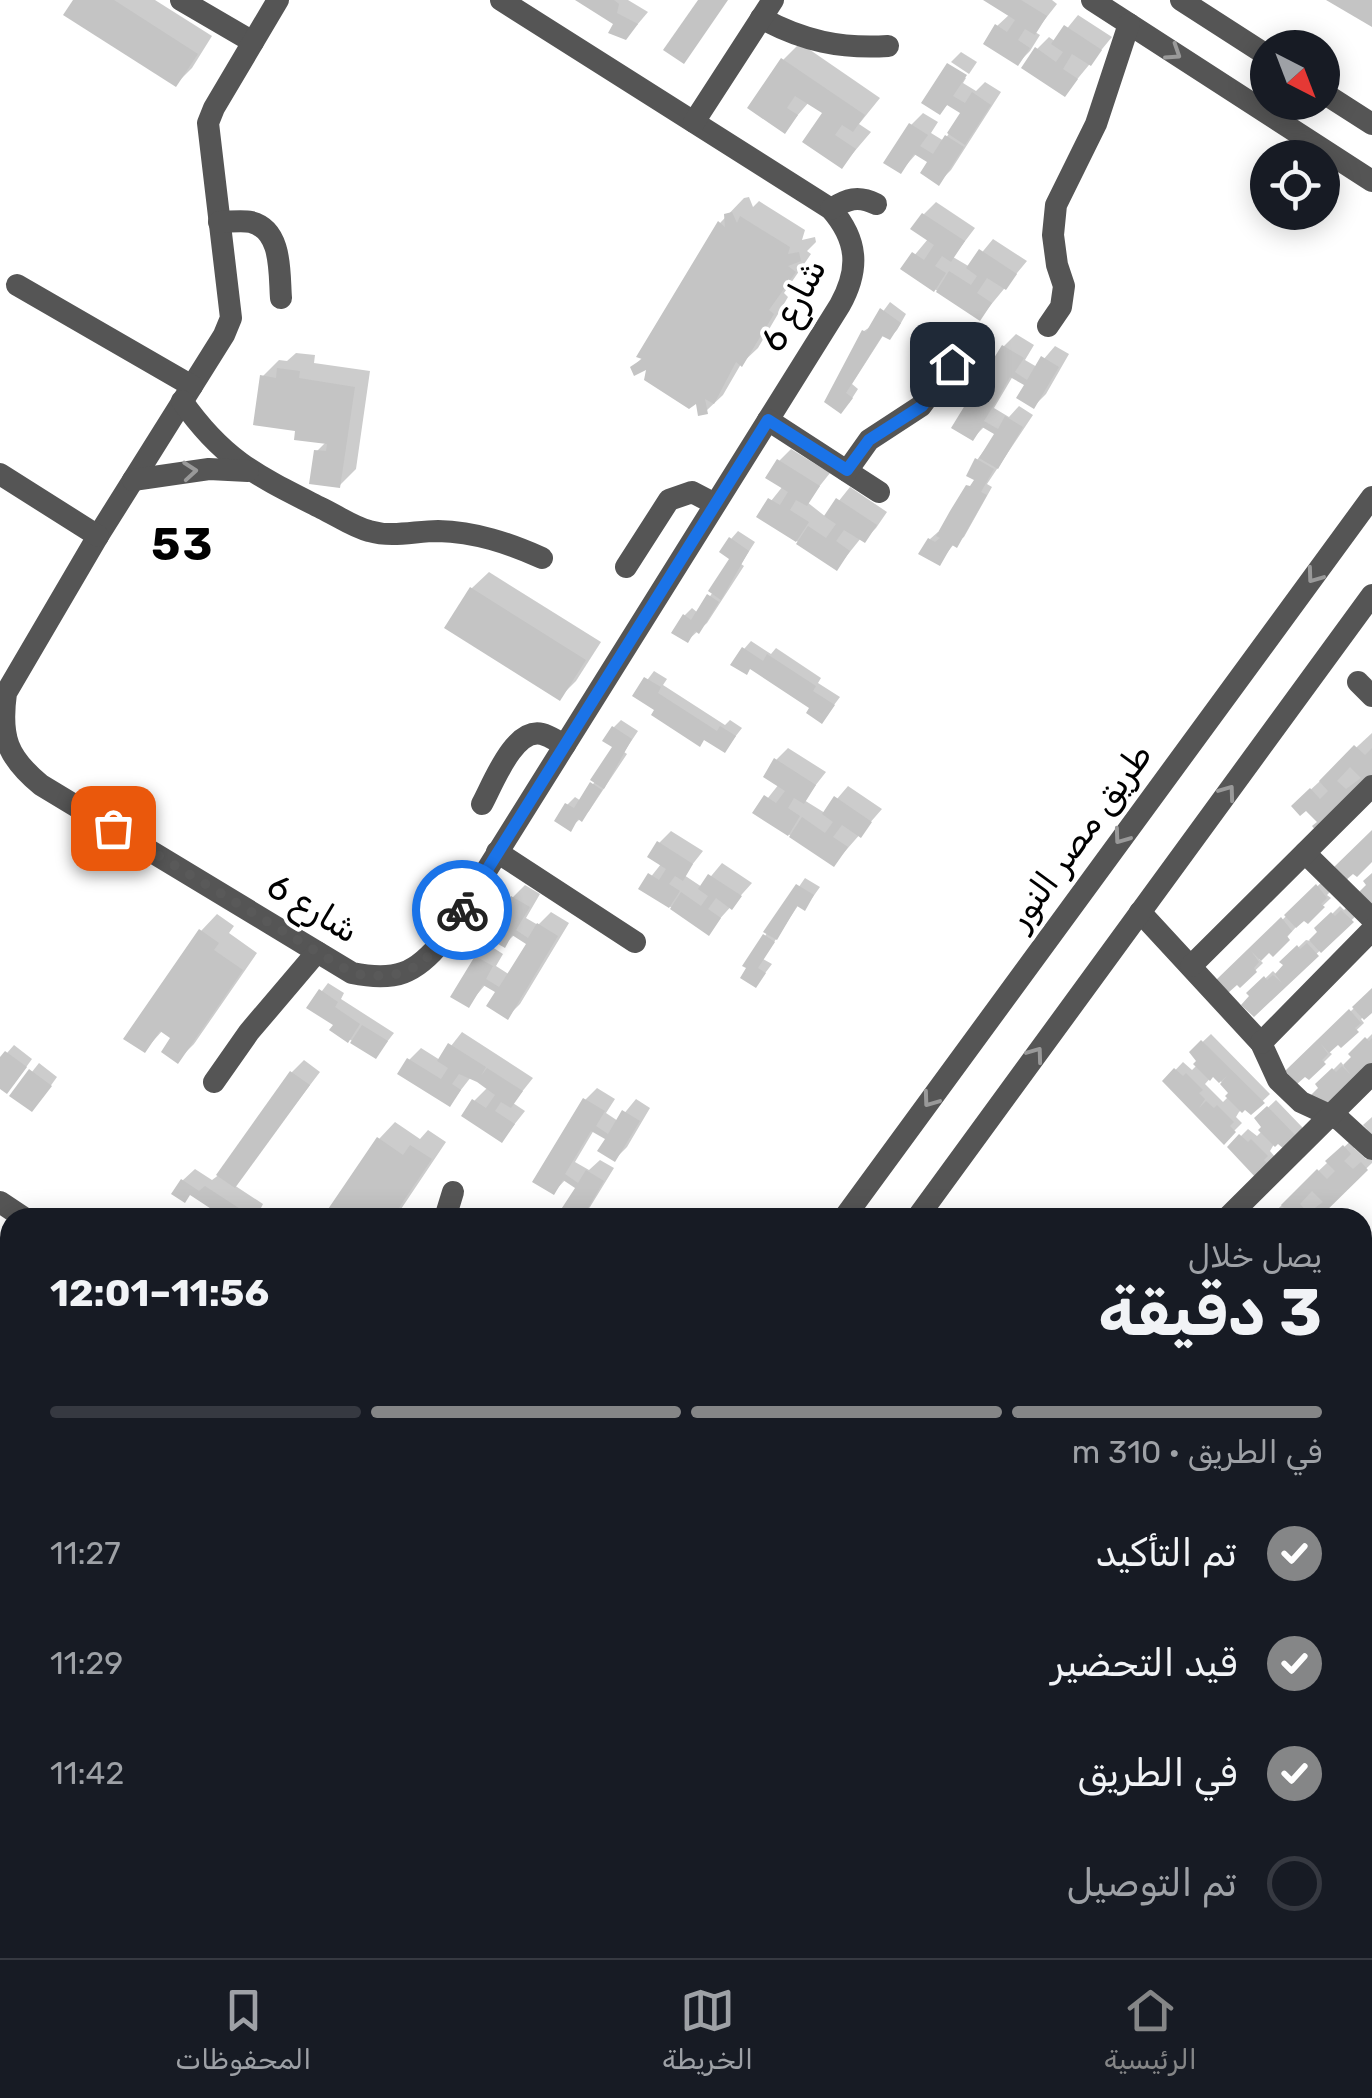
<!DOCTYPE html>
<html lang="ar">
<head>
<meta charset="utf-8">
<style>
  body { margin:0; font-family:Rubik,"Noto Naskh Arabic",sans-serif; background:#242831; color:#f1f3f6; direction:rtl; height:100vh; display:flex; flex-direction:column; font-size:38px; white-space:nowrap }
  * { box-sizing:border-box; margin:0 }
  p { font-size:32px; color:#9ea1a6 }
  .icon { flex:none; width:55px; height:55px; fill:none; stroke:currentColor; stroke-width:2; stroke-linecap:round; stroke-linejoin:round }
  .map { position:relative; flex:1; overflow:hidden; direction:ltr }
  .details { position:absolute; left:0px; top:1208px; width:1372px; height:752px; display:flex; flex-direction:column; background:#171b24; border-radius:30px 30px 0 0; box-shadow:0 5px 25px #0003; direction:rtl }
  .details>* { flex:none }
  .needle { width:65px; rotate:138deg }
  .tools { position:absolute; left:1250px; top:30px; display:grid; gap:20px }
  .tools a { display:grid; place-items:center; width:90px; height:90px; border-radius:50%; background:#171b24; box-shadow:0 5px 25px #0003; font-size:50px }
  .pin { position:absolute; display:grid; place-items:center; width:85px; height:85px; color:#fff; margin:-42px; border-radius:20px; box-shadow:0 5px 15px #0006 }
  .courier { position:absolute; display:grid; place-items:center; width:100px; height:100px; margin:-50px; border:8px solid #1a73e8; border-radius:50%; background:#fff; color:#222; box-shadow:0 2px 12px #0007 }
  .summary em { font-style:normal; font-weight:700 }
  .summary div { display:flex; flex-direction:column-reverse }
  .summary { display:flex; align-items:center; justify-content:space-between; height:170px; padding:0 50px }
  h1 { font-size:65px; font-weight:700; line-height:75px }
  .bar { display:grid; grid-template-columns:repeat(4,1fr); gap:15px 10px; align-content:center; height:120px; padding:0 50px }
  .bar i { height:12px; border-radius:8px; background:#363941 }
  .bar .current { background:#858687 }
  .bar p { grid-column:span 4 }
  ol { padding:0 50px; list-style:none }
  li { display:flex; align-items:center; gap:30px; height:110px }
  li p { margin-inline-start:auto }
  li .icon { padding:10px; border-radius:50%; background:#858687; color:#fff; stroke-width:4 }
  li:last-child { color:#9ea1a6 }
  li i { width:55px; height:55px; border:5px solid #363941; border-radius:50% }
  .menu { display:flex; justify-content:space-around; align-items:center; height:140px; border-top:2px solid #363941; background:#171b24; font-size:28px; color:#9ea1a6 }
  .menu a { display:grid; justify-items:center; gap:5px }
  .menu .current { color:#858687 }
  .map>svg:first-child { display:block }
</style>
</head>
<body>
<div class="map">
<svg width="1372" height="1958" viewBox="0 0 1372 1958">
  <rect width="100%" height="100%" fill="#fff"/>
  <g fill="#0003" fill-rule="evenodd">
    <polygon points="76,0 155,0 212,36 192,68 176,84"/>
    <polygon points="580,0 628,0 648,12 637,25"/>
    <polygon points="988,0 1052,0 1057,4 1035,32 1040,35 1030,51 1018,63 997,26 1010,14"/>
    <polygon points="1078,15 1112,37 1065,94 1037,49 1049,37 1056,42"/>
    <polygon points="800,43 880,98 859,124 871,132 842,166 825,113 809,102 785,130 783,60"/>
    <polygon points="961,52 977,62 969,74 951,62"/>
    <polygon points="948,66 966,78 963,83 976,91 985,82 1001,92 951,170 939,182 930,162 917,153 901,171 911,125 923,113 938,122 931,133 944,141 963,112 949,103 940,112"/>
    <polygon points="749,197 753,207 759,201 805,230 802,240 815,237 816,242 807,251 811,254 784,293 788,297 758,348 741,364 723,395 706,411 697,399 650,365 633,367 643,357 640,355 720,223 744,198"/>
    <polygon points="936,202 975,228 953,257 970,267 993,239 1027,261 980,318 903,269 928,239 924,214"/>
    <polygon points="890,302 906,314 897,330 890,337 884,334 852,384 858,389 849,403 827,401 864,331 873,325"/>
    <polygon points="1016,334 1034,345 1025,360 1037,367 1055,346 1069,354 1046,394 1034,406 1027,384 1013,376 994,408 1009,417 1019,406 1033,415 987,484 992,487 964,537 954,544 939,563 930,539 938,532 940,533 976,478 977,460 997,433 985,426 973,438 1004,346"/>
    <polygon points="296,353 315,355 314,363 370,371 356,469 340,485 317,451 326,442 298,429 262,377 279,360 287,361"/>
    <polygon points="791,449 830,473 807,502 826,517 850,487 887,512 876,528 864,540 861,538 837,568 759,516 783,486 779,461"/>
    <polygon points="738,531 755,542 741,564 744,566 707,623 688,640 684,616 692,608 698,613 713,592 733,558 731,539"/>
    <polygon points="489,572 601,642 576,681 560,697 448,627 472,588"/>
    <polygon points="751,641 771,654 776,648 821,678 818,683 840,697 822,721 813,707 744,649"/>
    <polygon points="654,671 667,679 663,685 725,725 730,720 742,728 725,750 636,695"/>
    <polygon points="621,720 638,731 624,752 627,754 589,811 570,828 567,805 575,797 581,801 596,780 615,747 614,727"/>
    <polygon points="1372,733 1372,775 1320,821 1306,794"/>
    <polygon points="788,748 826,772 804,800 825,813 848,786 882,809 834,864 756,813 779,784 776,760"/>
    <polygon points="671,831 703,851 684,875 702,887 722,863 752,883 708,932 642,888 661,864 659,843"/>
    <polygon points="805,878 820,887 805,908 799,904 763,959 772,964 756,985 743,977 765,936"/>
    <polygon points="1325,879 1333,889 1327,895 1331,898 1308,920 1304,918 1273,953 1269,950 1259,959 1263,963 1240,985 1219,980"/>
    <polygon points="525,885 540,894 526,918 538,925 551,912 569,923 520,1004 508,1016 498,991 486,984 468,1005 477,957 489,945 503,954 496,966 510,975 529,943 515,934 504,945 490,936 513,897"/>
    <polygon points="1350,904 1359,913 1254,1014 1250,993 1273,971 1276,974 1286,965 1283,962 1306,940 1311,941 1325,921 1340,906 1344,910"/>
    <polygon points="217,914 234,926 229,933 257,953 194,1044 178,1060 174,1037 163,1030 145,1050 201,931"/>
    <polygon points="328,983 344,993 341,999 394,1033 376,1056 333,1029 336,1024 310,1007"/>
    <polygon points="1372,991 1372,1010 1361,1019 1364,1023 1341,1045 1338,1042 1328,1051 1332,1054 1309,1077 1288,1071"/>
    <polygon points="462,1032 533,1078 513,1103 525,1111 502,1140 474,1101 488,1087 471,1077 450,1104 409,1060 421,1048 440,1060"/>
    <path d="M1211 1034 1270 1094 1251 1112 1245 1106 1239 1112 1236 1117 1242 1123 1224 1141 1165 1081 1183 1062 1192 1070 1197 1065 1200 1061 1192 1052ZM1214 1074 1232 1093 1223 1102 1205 1084Z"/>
    <polygon points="1372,1034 1372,1059 1322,1106 1318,1085 1341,1062 1344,1066 1350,1061 1352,1054"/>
    <polygon points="14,1045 32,1059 14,1084 0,1086 0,1061"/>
    <polygon points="304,1060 320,1072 234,1185 263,1204 260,1210 272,1218 230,1218 182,1181 195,1169 212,1180 220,1174 292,1072"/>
    <polygon points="39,1063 57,1077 39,1102 13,1096"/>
    <polygon points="597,1088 615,1099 606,1113 618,1121 636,1099 650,1108 627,1147 615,1159 608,1138 594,1130 575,1162 589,1170 600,1160 614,1168 590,1207 580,1218 559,1218 578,1187 566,1179 554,1192 585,1100"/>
    <polygon points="1276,1100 1303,1128 1284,1146 1278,1140 1273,1146 1270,1151 1275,1157 1257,1175 1230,1147 1248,1129 1257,1136 1262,1131 1265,1127 1257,1118"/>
    <polygon points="1372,1117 1372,1135 1363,1125"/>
    <polygon points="395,1122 420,1139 428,1130 446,1142 395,1218 325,1218 379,1139"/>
    <polygon points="1357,1135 1354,1148 1366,1159 1372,1154 1372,1163 1315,1218 1268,1218"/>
    <polygon points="1362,1558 1370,1565 1362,1573"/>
    <polygon points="1362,1603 1372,1612 1372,1650 1365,1657 1362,1654"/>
  </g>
  <g fill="#c4c4c4" fill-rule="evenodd">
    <polygon points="73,0 114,0 198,54 176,87 63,15"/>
    <polygon points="575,0 614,0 619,4 617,13 638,24 626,40 608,33 613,24"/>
    <polygon points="698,0 728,0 684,64 663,50"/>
    <polygon points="983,0 1021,0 1047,16 1035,35 1025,29 1018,40 1030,48 1018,66 983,44 995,24 1007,32 1015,20"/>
    <polygon points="1326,0 1372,0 1372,27"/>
    <polygon points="1064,25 1102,50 1091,66 1072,54 1063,69 1078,79 1065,97 1021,68 1035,47 1056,62 1063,52 1051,44"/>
    <polygon points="781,58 865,115 853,132 842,125 835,135 856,149 842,169 802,142 822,113 795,96 787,108 798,115 785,134 747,108"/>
    <polygon points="947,63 967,75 953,96 965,103 972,92 991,105 965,145 947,133 960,113 947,105 940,115 921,103"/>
    <polygon points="909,123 928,135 920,146 933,154 945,135 964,147 939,186 920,173 927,162 914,154 901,174 883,163"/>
    <polygon points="732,212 737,223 740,216 790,247 788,254 799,252 801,261 788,266 796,272 769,310 774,314 742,367 736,362 714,404 705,399 708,414 698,416 696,404 689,409 644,380 646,370 634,376 630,367 642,359 636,357 718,221 725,227 724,214"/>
    <polygon points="922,213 965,241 951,262 942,256 935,266 946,273 934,292 900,269 912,252 924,260 934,245 910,229"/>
    <polygon points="979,249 1017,274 1006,290 987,278 977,293 992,303 980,321 936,292 949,271 971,285 977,276 966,268"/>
    <polygon points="880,308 901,323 890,340 882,336 846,393 853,398 841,414 824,402 862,330 866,332"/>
    <polygon points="1002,345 1024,358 1015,372 1027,380 1041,356 1059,367 1034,409 1016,398 1024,385 1010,377 997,400 984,421 998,429 1005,416 1023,427 998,469 979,458 994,434 982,427 973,441 951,428"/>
    <polygon points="277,368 300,371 299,378 355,387 340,488 309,484 314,450 326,451 327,444 294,440 295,431 253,425 260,375 276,378"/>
    <polygon points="975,458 994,469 981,492 987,495 957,548 952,545 940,566 918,554 928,538 935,542 940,538 936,536 950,511 966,485 970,486 974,480 966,476"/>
    <polygon points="777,459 820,486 807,506 796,500 790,510 809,522 796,542 756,517 768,498 780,505 788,492 765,478"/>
    <polygon points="836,498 877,525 865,543 844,530 836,541 850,551 837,571 796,544 808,526 826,538 836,524 824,516"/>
    <polygon points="729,537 749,551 721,600 708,591 729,559 719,552"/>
    <polygon points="470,587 586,660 560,701 444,628"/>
    <polygon points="707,594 719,602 699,634 695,631 688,643 671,633 683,614 691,620"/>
    <polygon points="742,647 763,661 767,654 816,686 813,691 835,705 822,724 806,713 809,708 750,669 747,675 730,665"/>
    <polygon points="644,677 661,687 658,693 717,731 720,726 736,736 725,753 704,740 700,747 651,715 654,710 632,696"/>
    <polygon points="612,726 632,739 604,789 590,780 612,747 602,741"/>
    <path d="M1354 745 1365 755 1372 748V778L1317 832 1312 826 1317 822 1306 811 1300 816 1291 806 1310 788 1320 799 1328 791 1319 781ZM1350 767 1361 778 1346 789 1337 781Z"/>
    <polygon points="774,758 816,785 804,804 794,798 788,808 800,816 788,836 752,813 764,795 776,803 785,791 763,777"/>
    <polygon points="590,782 602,790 582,822 578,819 571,832 554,821 565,803 574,808"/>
    <polygon points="834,796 872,822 861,838 842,825 833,837 848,847 834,867 789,837 802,817 825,833 833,822 822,814"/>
    <polygon points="1372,830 1372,862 1357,877 1353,874 1345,881 1333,868"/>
    <polygon points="657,841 693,864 683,881 675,876 669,884 680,891 669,908 638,889 648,873 659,880 666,869 647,857"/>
    <polygon points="1372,873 1372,908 1358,893 1366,885 1363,881"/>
    <polygon points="708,874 742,896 732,910 716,898 708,909 721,918 709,936 670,909 681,892 701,906 708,896 698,889"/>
    <polygon points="796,884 814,895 805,911 797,906 777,940 763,932"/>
    <polygon points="1316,884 1327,898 1321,904 1325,907 1308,924 1304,921 1296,928 1284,915"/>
    <polygon points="511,896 530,907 516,930 528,938 537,923 558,936 508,1020 486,1006 495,992 483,985 469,1008 450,997 475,956 493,966 486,979 499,987 526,944 512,935 505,948 486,937"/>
    <polygon points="1341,910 1354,922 1321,953 1309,940 1317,932 1314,928 1331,912 1335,916"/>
    <polygon points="1281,917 1292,931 1287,936 1290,940 1273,957 1269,953 1261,961 1251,951 1259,962 1254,968 1257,972 1240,988 1237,985 1228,993 1216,980"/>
    <polygon points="199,929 219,943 214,950 243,970 178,1064 161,1052 170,1038 160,1031 145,1053 123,1039"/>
    <polygon points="763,934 775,942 758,968 766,973 756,988 740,978 746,968 742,966"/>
    <polygon points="1307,943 1319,956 1254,1017 1241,1005 1249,996 1246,993 1264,976 1267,980 1273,975 1282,983 1275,974 1283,965 1279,962 1297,945 1300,949"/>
    <polygon points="1372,988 1372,1013 1364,1020 1352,1007"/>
    <polygon points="319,989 338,1002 335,1007 360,1024 348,1043 329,1030 333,1025 306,1008"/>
    <polygon points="1349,1009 1361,1023 1355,1028 1359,1032 1341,1048 1338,1045 1329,1053 1321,1044 1328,1054 1322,1060 1326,1064 1309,1080 1305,1077 1297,1084 1285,1071"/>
    <polygon points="362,1025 388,1041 376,1059 350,1043"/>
    <polygon points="1365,1037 1369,1041 1372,1038 1372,1063 1322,1109 1310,1096 1318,1088 1315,1084 1332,1068 1336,1072 1342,1066 1351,1075 1343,1065 1351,1057 1348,1054"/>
    <polygon points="1201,1040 1265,1103 1251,1115 1245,1110 1242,1113 1225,1096 1228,1093 1220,1084 1227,1076 1219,1083 1213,1077 1210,1081 1193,1064 1196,1061 1189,1052"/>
    <polygon points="448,1043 486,1067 481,1076 487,1068 523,1091 511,1108 501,1102 495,1111 515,1124 502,1143 461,1116 472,1099 486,1108 495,1095 477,1082 459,1074 452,1084 461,1090 450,1107 397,1074 407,1058 441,1079 448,1068 437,1061"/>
    <polygon points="5,1051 27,1067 7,1094 0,1089 0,1057"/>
    <polygon points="1174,1068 1183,1076 1186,1073 1203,1090 1199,1093 1205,1099 1199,1108 1206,1101 1214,1108 1217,1105 1234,1122 1230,1126 1236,1132 1224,1145 1162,1081"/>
    <polygon points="29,1069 52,1086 32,1112 9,1096"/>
    <polygon points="290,1071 310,1085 235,1188 216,1175"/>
    <polygon points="583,1098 605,1111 596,1126 608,1134 622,1110 640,1121 615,1162 597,1151 605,1139 591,1131 565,1174 578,1183 586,1170 604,1181 582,1218 571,1218 560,1211 575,1188 563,1180 554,1195 532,1182"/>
    <polygon points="1267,1106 1298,1138 1284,1149 1278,1144 1275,1147 1258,1130 1261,1127 1254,1118"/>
    <polygon points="1239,1134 1248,1142 1251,1139 1268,1156 1264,1160 1270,1166 1257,1179 1227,1147"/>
    <polygon points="377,1137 403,1155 410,1145 432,1159 392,1218 322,1218"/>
    <path d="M1343 1145 1351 1154 1344 1161 1353 1169 1361 1162 1368 1170 1319 1218H1288L1291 1215 1281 1205 1317 1169 1327 1179 1335 1171 1325 1161ZM1312 1191 1323 1202 1308 1213 1300 1204Z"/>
    <polygon points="181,1179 199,1191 205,1186 254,1218 225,1218 190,1195 185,1203 171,1194"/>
    <polygon points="1372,1622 1372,1653 1365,1660 1362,1627 1365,1629"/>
    <polygon points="1372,1736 1372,1822 1362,1832 1362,1746"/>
  </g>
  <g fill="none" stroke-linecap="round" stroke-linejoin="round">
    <g stroke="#555" stroke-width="22">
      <polyline points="181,0 253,42"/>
      <path d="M278 0 214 108 208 123 231 318 224 335 98 536 6 693C0 737 7 757 41 785L352 973C395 982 416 974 443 940L840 305C860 269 858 240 831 209L501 0"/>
      <polyline points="1092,0 1372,181"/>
      <polyline points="1181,0 1268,56"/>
      <path d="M761 18C803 41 841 49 888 46"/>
      <polyline points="1322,92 1372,124"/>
      <polyline points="694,122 773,0"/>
      <path d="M831 209C847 199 858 195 876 204"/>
      <path d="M219 222C229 222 242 220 251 222 283 230 279 274 281 298"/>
      <polyline points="17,285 192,386"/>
      <polyline points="1048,326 1061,307 1064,286 1057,265 1053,235 1056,205 1096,124 1129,24"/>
      <path d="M182 401C224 461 258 476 321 508 336 515 353 527 369 531 393 538 415 531 438 531 476 532 508 543 542 558"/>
      <polyline points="768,420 879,492"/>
      <polyline points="847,471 869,440 921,406 952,364"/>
      <polyline points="0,474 98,536"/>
      <polyline points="133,480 209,469 248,471"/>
      <polyline points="626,567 669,500 692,492 715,504"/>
      <polyline points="1358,682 1372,696"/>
      <path d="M482 804C493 784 514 727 542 734 550 736 558 742 565 745"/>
      <polyline points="497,852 635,942"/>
      <polyline points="1305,853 1372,919"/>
      <polyline points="1140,912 1261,1043 1278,1080 1301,1102 1340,1120 1372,1149"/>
      <polyline points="1191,966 1372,786"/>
      <polyline points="1261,1043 1372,930"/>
      <polyline points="214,1082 249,1032 317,952"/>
      <polyline points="0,1202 24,1218"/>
      <polyline points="445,1218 453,1192"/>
      <polyline points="844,1218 1372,497"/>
      <polyline points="917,1218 1372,595"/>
      <polyline points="1227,1218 1372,1074"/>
      <polyline points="0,1258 10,1264"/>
      <polyline points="1362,1263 1372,1252"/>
      <polyline points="1362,1476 1372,1510"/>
      <polyline points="1362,1716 1372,1715"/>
      <polyline points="1362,1895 1372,1886"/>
      <polyline points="1362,1921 1372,1931"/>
      <polyline points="977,1950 988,1958"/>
      <polyline points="1034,1950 1044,1958"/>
      <polyline points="292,1958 298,1950"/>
      <polyline points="360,1958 366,1950"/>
      <polyline points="1300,1958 1308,1950"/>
      <polyline points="1367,1958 1372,1953"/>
    </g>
  </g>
  <defs><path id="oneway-chevron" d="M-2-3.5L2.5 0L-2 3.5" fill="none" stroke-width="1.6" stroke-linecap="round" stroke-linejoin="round" transform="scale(2.5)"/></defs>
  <g stroke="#999">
    <use href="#oneway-chevron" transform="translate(1174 53) rotate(33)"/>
    <use href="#oneway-chevron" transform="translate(190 471) rotate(-5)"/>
    <use href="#oneway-chevron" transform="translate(1314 576) rotate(126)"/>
    <use href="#oneway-chevron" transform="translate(1228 792) rotate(-54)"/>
    <use href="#oneway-chevron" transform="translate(1121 837) rotate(126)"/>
    <use href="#oneway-chevron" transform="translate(1036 1054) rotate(-54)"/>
    <use href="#oneway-chevron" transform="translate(930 1100) rotate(126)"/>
  </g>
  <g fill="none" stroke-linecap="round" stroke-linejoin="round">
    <path stroke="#595959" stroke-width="10" stroke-dasharray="0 18" d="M113 828 352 973C414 985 432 958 462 910"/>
    <polyline stroke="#1a73e8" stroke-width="12" points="462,910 768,420 847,470 869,440 922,406 952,364"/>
  </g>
  <g text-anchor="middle" stroke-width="8" stroke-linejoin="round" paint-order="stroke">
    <g font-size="35" fill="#000" stroke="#fff">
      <text transform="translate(793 305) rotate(-62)" y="12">شارع 6</text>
      <text transform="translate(1079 836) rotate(-54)" y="12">طريق مصر النور</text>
      <text transform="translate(313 908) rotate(31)" y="12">شارع 6</text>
    </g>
    <g font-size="45" font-weight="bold" letter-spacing="2.5" fill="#000" stroke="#fff">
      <text x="183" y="560">53</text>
    </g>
  </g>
</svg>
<div class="tools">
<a><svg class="needle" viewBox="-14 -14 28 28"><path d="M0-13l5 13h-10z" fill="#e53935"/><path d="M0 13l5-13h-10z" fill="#9ea1a6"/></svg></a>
<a><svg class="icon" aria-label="locate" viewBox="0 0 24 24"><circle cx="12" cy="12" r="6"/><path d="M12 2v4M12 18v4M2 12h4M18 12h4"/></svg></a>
</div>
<div class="pin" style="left:113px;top:828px;background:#ea580c"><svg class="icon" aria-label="bag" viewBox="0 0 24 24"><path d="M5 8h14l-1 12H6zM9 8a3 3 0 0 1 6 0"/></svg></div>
<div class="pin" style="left:952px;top:364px;background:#1f2937"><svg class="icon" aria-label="home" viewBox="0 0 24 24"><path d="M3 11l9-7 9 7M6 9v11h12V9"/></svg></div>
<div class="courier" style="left:462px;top:910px"><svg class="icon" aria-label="bike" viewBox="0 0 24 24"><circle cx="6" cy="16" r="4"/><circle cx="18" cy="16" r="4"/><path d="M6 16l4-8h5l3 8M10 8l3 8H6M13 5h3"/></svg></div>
<section class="details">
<div class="summary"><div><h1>3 دقيقة</h1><p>يصل خلال</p></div><em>11:56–12:01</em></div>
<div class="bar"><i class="current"></i><i class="current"></i><i class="current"></i><i></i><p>في الطريق · 310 m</p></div>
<ol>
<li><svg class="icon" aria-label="check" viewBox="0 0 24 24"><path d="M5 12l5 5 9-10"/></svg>تم التأكيد<p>11:27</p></li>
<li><svg class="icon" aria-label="check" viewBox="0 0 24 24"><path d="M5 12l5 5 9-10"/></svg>قيد التحضير<p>11:29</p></li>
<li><svg class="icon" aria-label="check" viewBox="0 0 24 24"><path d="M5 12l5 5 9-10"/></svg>في الطريق<p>11:42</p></li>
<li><i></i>تم التوصيل</li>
</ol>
</section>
</div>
<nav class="menu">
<a class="current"><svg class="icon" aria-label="home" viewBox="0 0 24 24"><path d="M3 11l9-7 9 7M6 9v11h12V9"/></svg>الرئيسية</a>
<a><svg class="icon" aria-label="map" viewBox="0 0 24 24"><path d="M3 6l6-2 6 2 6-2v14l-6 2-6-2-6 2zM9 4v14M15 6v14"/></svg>الخريطة</a>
<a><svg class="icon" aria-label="saved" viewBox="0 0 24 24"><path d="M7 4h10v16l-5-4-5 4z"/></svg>المحفوظات</a>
</nav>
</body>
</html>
